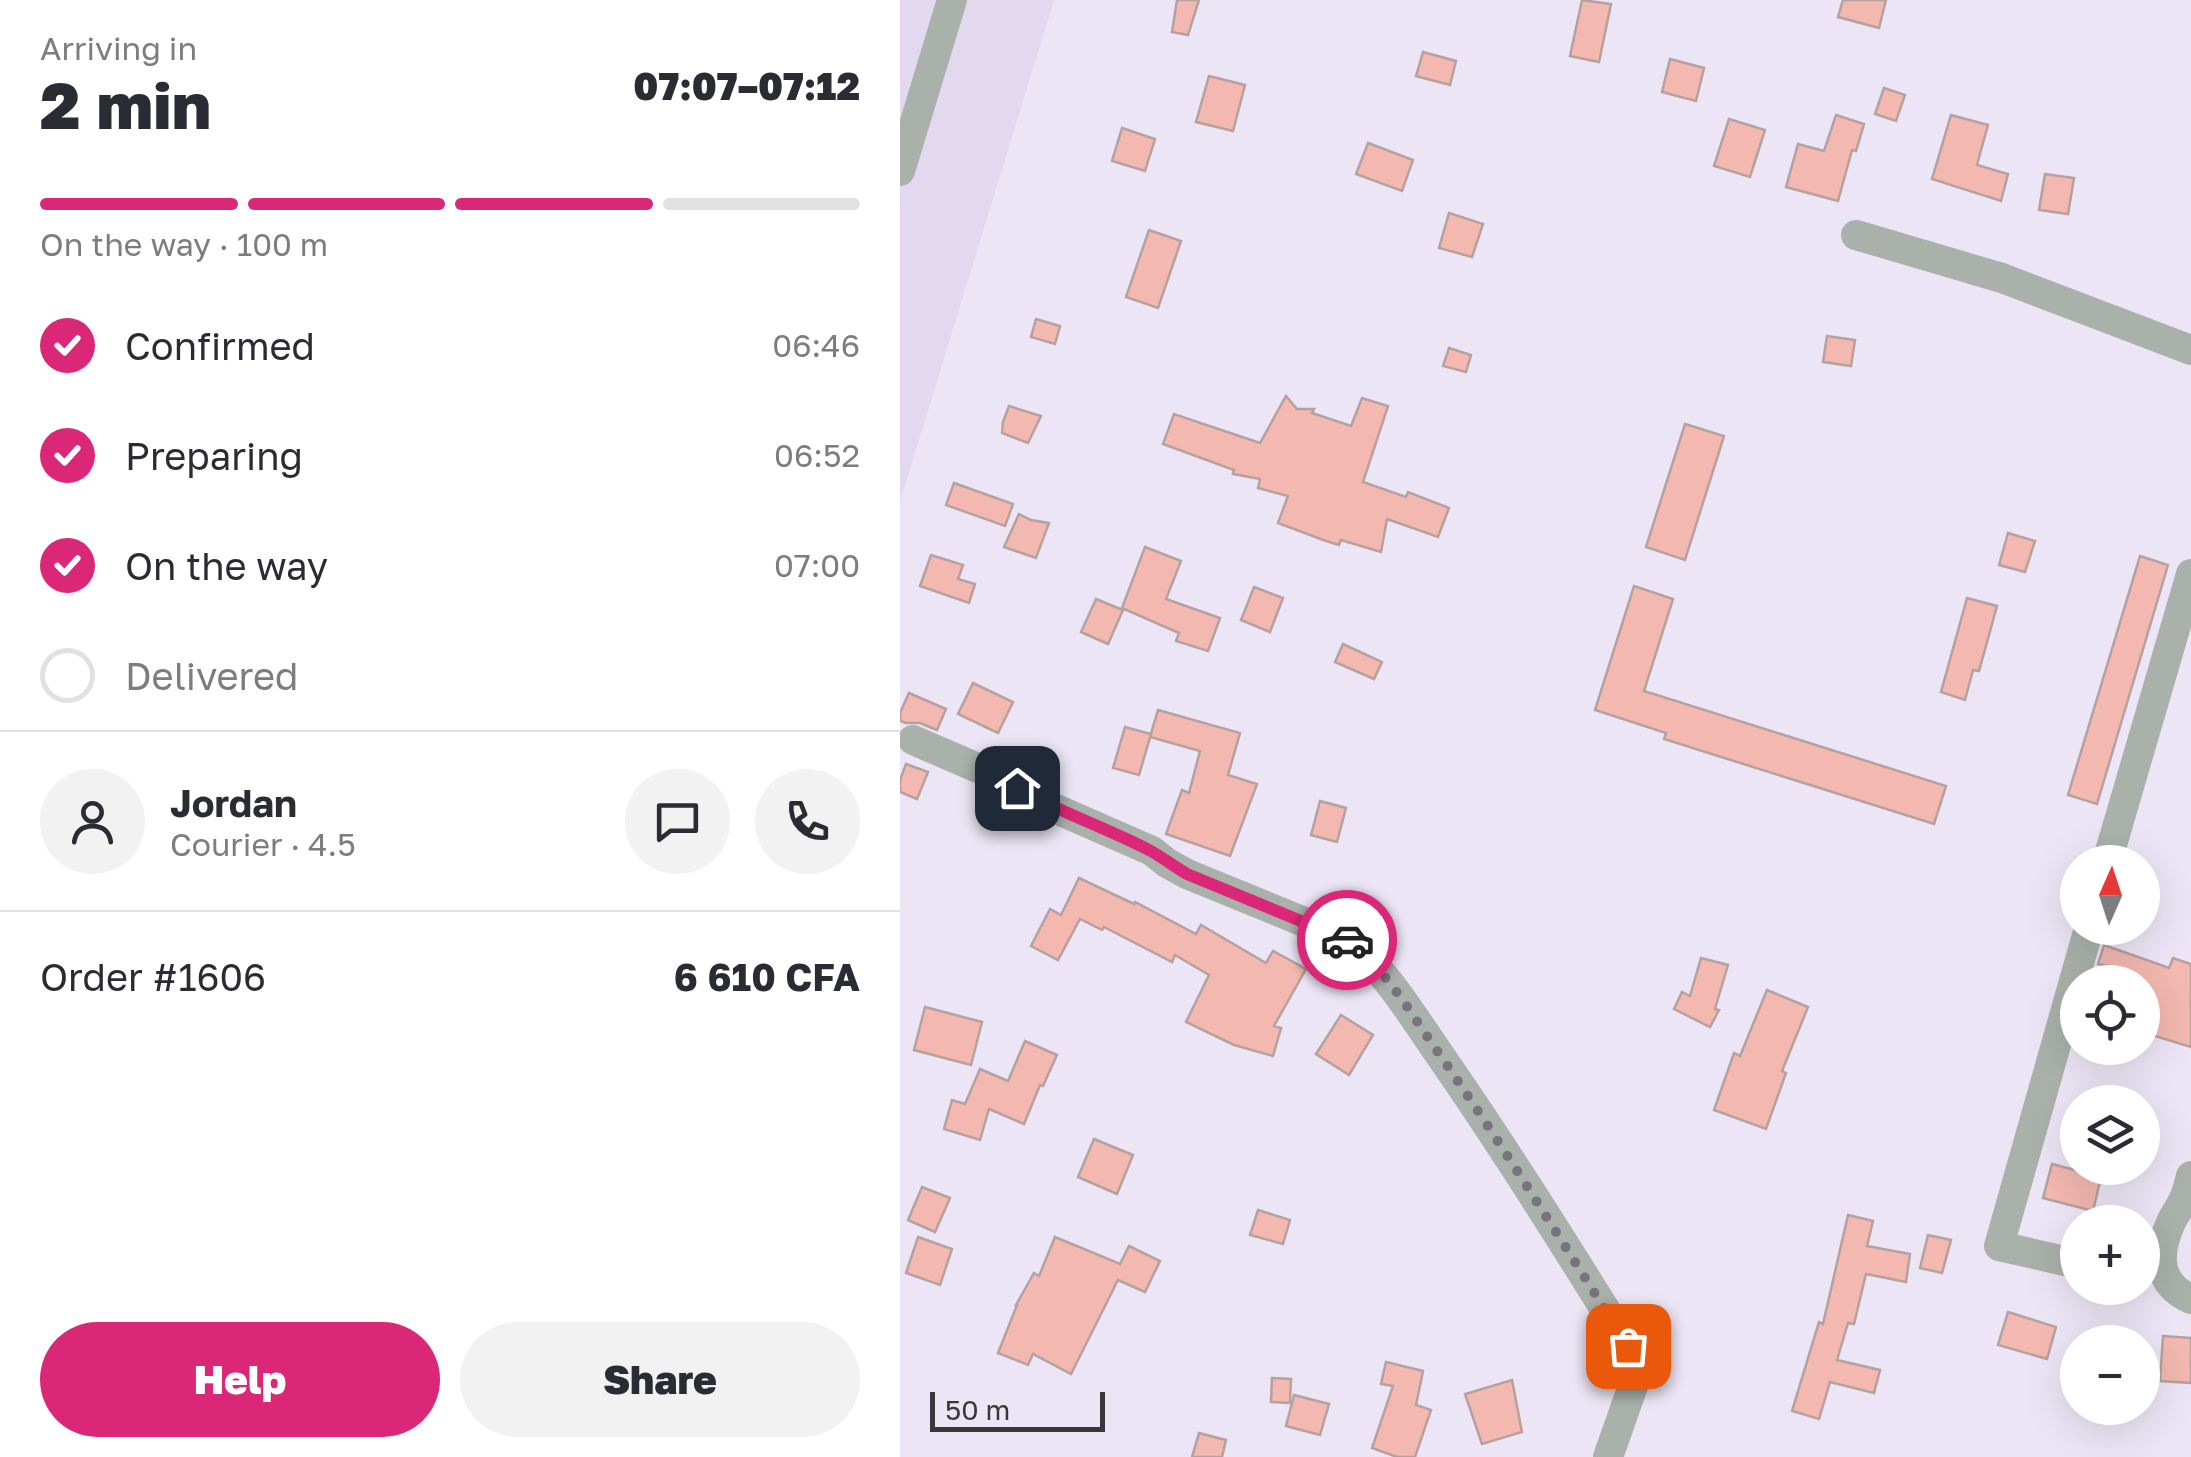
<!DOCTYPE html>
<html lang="en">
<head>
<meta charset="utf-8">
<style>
  body { margin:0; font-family:"Golos Text",sans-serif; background:#f2f2f3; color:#2b2b33; height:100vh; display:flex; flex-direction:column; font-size:38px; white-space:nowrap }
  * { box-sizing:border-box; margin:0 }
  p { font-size:32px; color:#7c7c81 }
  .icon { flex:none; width:55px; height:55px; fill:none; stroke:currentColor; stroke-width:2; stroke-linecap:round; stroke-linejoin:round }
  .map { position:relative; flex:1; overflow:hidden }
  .panel { display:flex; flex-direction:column; background:#fff; width:900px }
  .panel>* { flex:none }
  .needle { width:65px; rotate:3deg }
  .buttons { position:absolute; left:1160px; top:845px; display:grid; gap:20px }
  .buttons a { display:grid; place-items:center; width:100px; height:100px; border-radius:50%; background:#fff; box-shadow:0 10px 40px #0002; font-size:50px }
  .scale { position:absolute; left:30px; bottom:25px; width:175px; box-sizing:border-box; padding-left:10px; border:5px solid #39363c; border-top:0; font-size:28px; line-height:35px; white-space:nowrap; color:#39363c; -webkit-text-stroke:8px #ece5f5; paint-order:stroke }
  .pin { position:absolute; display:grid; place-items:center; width:85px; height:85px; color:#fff; margin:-42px; border-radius:20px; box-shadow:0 5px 15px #0006 }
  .courier { position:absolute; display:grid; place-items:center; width:100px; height:100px; margin:-50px; border:8px solid #db2777; border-radius:50%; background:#fff; color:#222; box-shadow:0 2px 12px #0007 }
  .headline em { font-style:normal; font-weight:800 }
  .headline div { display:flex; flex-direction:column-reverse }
  .headline { display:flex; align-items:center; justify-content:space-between; height:170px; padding:0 40px }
  h1 { font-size:65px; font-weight:800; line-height:75px }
  .bar { display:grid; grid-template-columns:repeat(4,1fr); gap:15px 10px; align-content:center; height:120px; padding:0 40px }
  .bar i { height:12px; border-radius:8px; background:#e1e1e2 }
  .bar .current { background:#db2777 }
  .bar p { grid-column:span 4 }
  .line { display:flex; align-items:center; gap:25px; padding:0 40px; border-top:2px solid #e1e1e2 }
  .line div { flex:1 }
  .round { display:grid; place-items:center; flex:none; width:105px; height:105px; border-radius:52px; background:#f2f2f3 }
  ol { padding:0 40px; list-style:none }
  li { display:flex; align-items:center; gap:30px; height:110px }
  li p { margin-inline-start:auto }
  li .icon { padding:10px; border-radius:50%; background:#db2777; color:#fff; stroke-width:4 }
  li:last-child { color:#7c7c81 }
  li i { width:55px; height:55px; border:5px solid #e1e1e2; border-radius:50% }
  .action { display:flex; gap:20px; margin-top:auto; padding:20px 40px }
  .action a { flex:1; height:115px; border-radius:60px; background:#db2777; color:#fff; font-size:40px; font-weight:800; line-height:115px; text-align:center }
  .action a+a { background:#f2f2f3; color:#2b2b33 }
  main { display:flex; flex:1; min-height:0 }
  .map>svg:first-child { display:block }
</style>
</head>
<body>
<main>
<section class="panel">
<div class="headline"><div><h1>2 min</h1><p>Arriving in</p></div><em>07:07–07:12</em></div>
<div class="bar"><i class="current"></i><i class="current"></i><i class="current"></i><i></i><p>On the way · 100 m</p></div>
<ol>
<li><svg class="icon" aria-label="check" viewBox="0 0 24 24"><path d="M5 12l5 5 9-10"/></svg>Confirmed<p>06:46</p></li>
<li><svg class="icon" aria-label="check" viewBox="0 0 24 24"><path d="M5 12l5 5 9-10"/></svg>Preparing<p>06:52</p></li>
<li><svg class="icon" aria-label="check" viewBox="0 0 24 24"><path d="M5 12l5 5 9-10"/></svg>On the way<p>07:00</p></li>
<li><i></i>Delivered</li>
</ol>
<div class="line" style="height:180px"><a class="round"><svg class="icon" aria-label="person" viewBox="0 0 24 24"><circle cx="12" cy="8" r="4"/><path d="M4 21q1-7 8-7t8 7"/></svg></a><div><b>Jordan</b><p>Courier · 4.5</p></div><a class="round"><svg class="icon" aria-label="chat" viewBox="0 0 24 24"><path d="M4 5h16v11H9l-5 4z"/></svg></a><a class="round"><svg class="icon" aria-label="phone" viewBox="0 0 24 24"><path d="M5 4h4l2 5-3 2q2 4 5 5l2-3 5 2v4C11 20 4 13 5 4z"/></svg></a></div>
<div class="line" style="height:130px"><div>Order #1606</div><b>6 610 CFA</b></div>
<div class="action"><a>Help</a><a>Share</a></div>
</section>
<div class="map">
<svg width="1291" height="1457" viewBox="0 0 1291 1457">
  <rect width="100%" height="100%" fill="#ece5f5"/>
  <polygon fill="#e2d8ef" points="0,0 154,0 0,502"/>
  <g fill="#f3b8b0" stroke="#b5a19f" stroke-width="2.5">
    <polygon points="277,0 299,0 288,35 272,32"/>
    <polygon points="682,0 711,4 699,62 670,56"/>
    <polygon points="943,0 986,0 979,28 938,17"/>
    <polygon points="523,52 556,61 550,85 516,76"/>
    <polygon points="770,59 804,68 796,101 762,92"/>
    <polygon points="309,76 345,85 333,131 296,122"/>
    <polygon points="984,88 1005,95 996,121 975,114"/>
    <polygon points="936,115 964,124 956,151 952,150 938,201 886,187 898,144 924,151"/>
    <polygon points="1051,115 1088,125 1077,165 1108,174 1101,201 1032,179"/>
    <polygon points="829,119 865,130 850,177 814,166"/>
    <polygon points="222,128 255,139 245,171 212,161"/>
    <polygon points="468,143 513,160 502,191 456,174"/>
    <polygon points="1145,174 1174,178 1168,214 1139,210"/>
    <polygon points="549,213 583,224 572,257 539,248"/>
    <polygon points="249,230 281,241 258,308 226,297"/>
    <polygon points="136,319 160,326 155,344 131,337"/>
    <polygon points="927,336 955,340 951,366 923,362"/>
    <polygon points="549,348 571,355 566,372 543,366"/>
    <polygon points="386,396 397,409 414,409 412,413 451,426 462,398 488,406 463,482 506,497 508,492 549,508 538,537 487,519 481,552 441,540 439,545 426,541 378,523 388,496 358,488 360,479 333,474 334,470 263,444 274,414 360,443"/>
    <polygon points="109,406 141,416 128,443 102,433 103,422"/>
    <polygon points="785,424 824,436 785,560 746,547"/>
    <polygon points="54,483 113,504 105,526 46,505"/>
    <polygon points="119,514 131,520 149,523 136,558 104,547"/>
    <polygon points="1108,533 1135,541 1125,572 1099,565"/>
    <polygon points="245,547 281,561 266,599 320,618 308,651 276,641 279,633 222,608"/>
    <polygon points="31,555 63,565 58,579 75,584 69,603 20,586"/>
    <polygon points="1240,556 1268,565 1197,804 1168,795"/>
    <polygon points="734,586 773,599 744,691 1046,786 1034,824 764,739 766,733 695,710"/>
    <polygon points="354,587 383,598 370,632 341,620"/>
    <polygon points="1067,598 1097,606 1079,671 1073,670 1065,700 1041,692"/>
    <polygon points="196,599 223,610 208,644 181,632"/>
    <polygon points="443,644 482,662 474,679 435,662"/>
    <polygon points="73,683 113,702 98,733 58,714"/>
    <polygon points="9,693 46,709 37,730 20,723 6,723 0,721 0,713"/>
    <polygon points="258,710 340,733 328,775 357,784 330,856 266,834 282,790 289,793 300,751 250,737"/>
    <polygon points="225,727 251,734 239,775 213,768"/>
    <polygon points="6,764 28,772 17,799 0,792 0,780"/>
    <polygon points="420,801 446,808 437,842 411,835"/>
    <polygon points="179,878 234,904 235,902 296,934 301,925 366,963 373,951 406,969 374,1026 381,1028 373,1056 334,1045 286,1022 309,975 275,955 272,962 204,927 202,930 180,919 158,960 131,946 150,909 161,915"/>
    <polygon points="1204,945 1269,968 1273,958 1291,964 1291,1047 1242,1032 1242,982 1213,982 1219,968 1198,964"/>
    <polygon points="801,958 828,965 815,1009 819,1010 810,1027 774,1009 782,992 790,996"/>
    <polygon points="867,990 908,1007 882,1071 886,1073 866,1129 814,1110 834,1053 840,1056"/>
    <polygon points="25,1007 82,1022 71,1065 14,1050"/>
    <polygon points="441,1015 473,1035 449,1075 416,1054"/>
    <polygon points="125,1041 157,1055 143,1086 140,1085 124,1124 89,1109 80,1140 44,1129 52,1100 65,1104 80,1069 108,1081"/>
    <polygon points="194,1139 233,1155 217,1194 178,1177"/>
    <polygon points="1152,1164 1201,1177 1193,1211 1143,1198"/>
    <polygon points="22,1187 50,1198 35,1232 8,1220"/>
    <polygon points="358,1210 390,1220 383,1244 350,1235"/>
    <polygon points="948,1215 973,1221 967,1246 1010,1254 1006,1282 966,1274 954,1324 948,1323 937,1360 980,1370 974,1393 930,1382 919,1419 892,1411 919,1322 923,1324"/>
    <polygon points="1028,1235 1051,1240 1042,1273 1020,1268"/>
    <polygon points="18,1237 52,1249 40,1285 6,1273"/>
    <polygon points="155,1237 220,1264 229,1246 260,1261 245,1292 218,1280 171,1374 133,1354 128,1365 98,1353 117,1305 116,1305 134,1273 139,1276"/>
    <polygon points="1108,1312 1156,1327 1147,1359 1098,1345"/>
    <polygon points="1263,1336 1291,1338 1291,1383 1260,1381"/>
    <polygon points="486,1362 523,1371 516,1405 531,1410 515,1457 497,1457 472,1448 493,1386 481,1384"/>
    <polygon points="372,1378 391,1379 390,1403 371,1402"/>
    <polygon points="612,1380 622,1432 582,1444 565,1394"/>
    <polygon points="394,1395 429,1404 420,1435 386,1426"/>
    <polygon points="299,1433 326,1440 322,1457 292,1457"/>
  </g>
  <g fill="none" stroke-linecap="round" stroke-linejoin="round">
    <g stroke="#aab0aa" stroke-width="30">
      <polyline points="0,171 52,0"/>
      <polyline points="956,235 1102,278 1291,350"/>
      <path d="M13 740 87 772 147 805 252 851 267 863 287 874 446 939C485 969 510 1012 537 1051 604 1147 666 1247 728 1346L733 1368V1386L708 1457"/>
      <polyline points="1207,862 1291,574"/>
      <path d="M1291 1176C1289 1184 1287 1192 1284 1199 1281 1206 1276 1212 1272 1220 1257 1252 1255 1283 1291 1299"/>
      <polyline points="1178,1264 1099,1246 1189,928"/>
    </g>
  </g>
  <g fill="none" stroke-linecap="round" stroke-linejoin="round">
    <path stroke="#78737d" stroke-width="10" stroke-dasharray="0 18" d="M447 940C487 970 513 1017 542 1058 607 1152 667 1250 728 1346"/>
    <path stroke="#db2777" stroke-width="12" d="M117 788C159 812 204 827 247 849 261 856 273 866 287 874L447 940"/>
  </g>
</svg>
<div class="buttons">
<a><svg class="needle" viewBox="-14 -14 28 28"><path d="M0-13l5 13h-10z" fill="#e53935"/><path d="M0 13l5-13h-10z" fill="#7c7c81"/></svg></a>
<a><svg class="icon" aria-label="locate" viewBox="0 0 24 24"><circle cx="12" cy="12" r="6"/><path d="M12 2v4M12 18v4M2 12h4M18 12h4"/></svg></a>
<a><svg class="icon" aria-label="layers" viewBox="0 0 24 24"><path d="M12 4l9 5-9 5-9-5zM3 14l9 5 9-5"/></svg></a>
<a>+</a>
<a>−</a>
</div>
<div class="scale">50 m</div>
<div class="pin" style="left:728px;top:1346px;background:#ea580c"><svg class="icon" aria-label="bag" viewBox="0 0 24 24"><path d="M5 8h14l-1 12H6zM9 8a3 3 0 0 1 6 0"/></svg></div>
<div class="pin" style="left:117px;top:788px;background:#1f2937"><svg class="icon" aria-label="home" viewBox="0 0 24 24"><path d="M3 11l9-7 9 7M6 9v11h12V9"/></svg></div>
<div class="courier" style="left:447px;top:940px"><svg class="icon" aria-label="car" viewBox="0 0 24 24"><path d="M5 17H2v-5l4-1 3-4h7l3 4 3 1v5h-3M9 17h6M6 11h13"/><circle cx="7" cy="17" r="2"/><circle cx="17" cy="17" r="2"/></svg></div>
</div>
</main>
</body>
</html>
